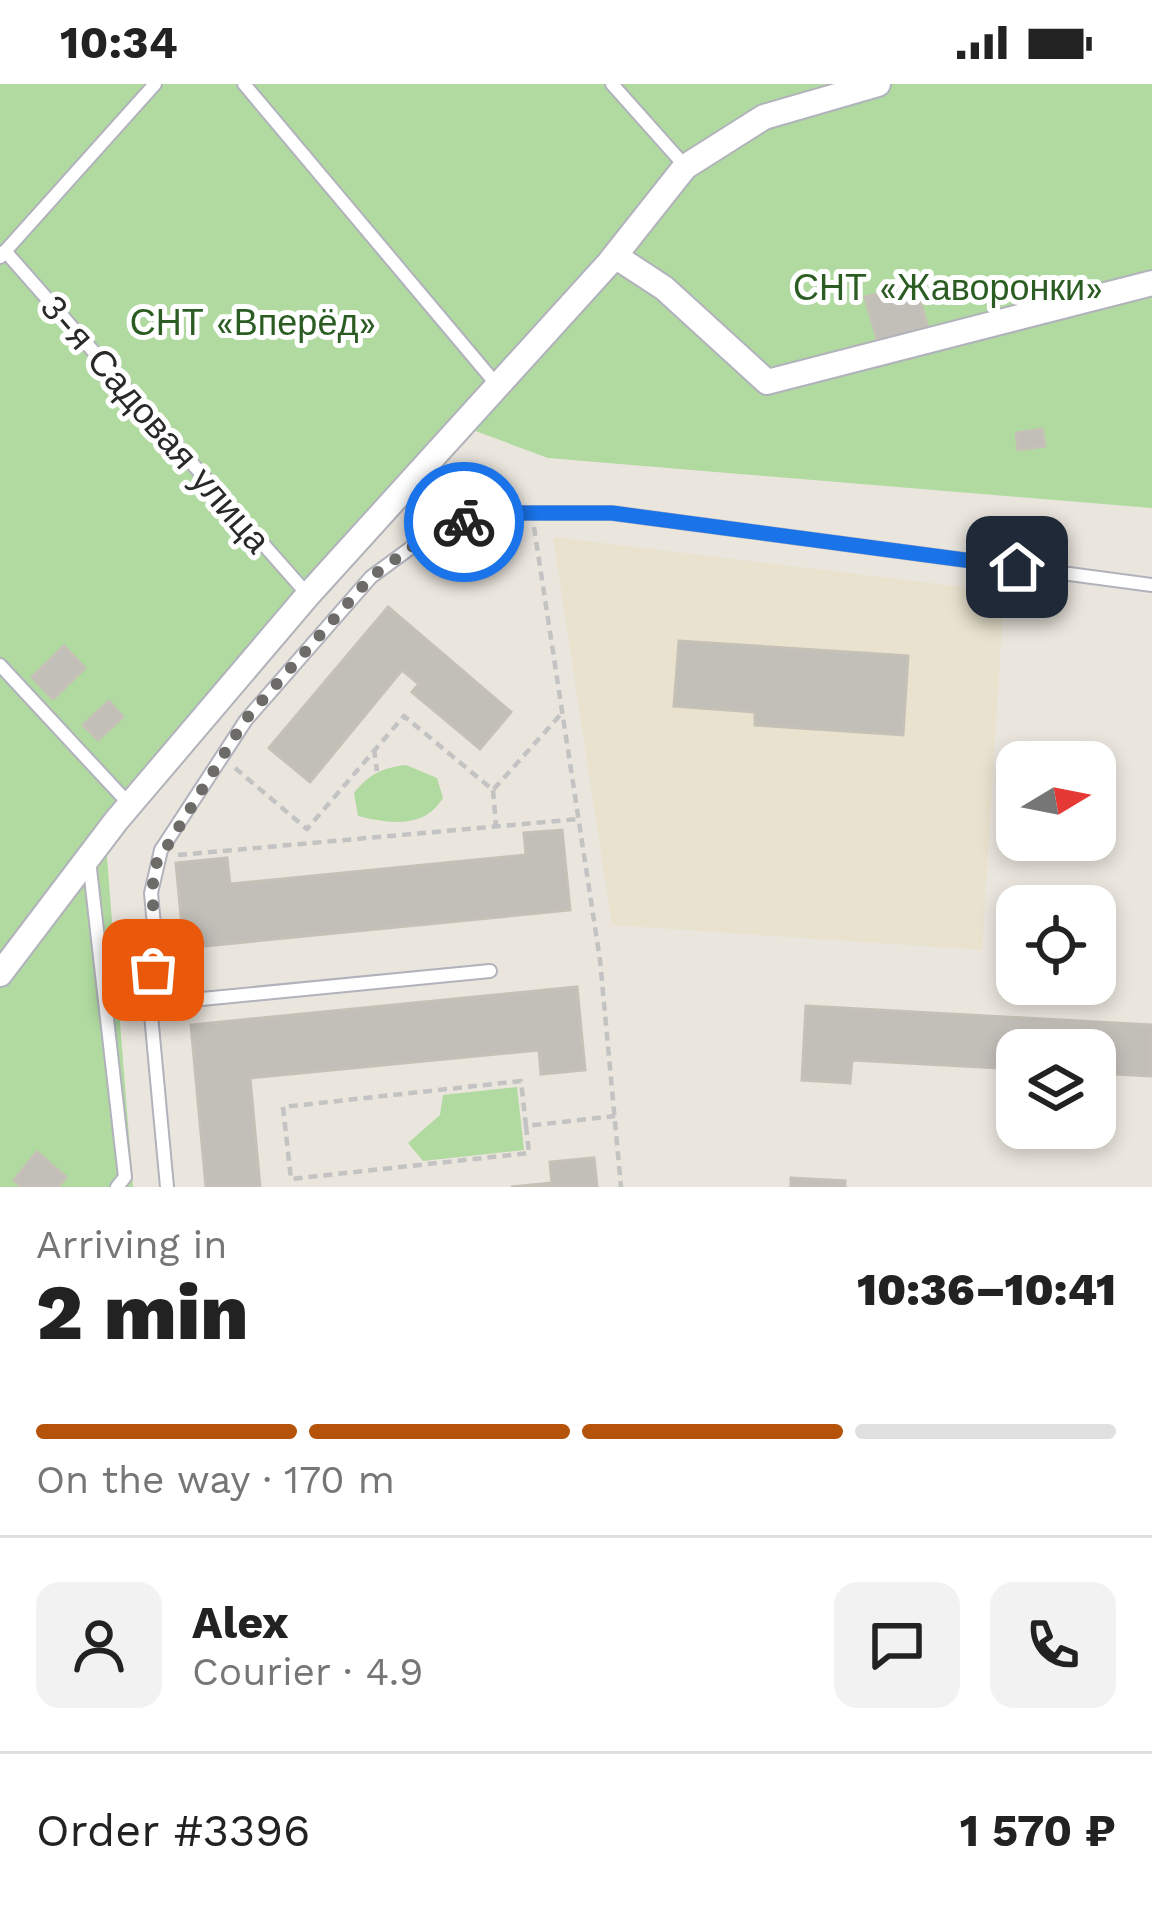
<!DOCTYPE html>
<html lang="en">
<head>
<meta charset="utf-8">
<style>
  body { margin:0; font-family:"Work Sans",sans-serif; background:#f2f2f2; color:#222; height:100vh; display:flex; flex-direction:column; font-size:45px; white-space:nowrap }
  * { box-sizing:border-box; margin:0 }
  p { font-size:39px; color:#767676 }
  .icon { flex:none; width:66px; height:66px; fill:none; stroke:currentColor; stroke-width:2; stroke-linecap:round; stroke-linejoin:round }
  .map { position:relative; height:1103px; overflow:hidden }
  .sheet { display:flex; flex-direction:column; background:#fff; flex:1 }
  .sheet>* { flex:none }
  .needle { width:78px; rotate:80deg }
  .buttons { position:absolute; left:996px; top:657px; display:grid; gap:24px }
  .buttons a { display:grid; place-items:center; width:120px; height:120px; border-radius:24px; background:#fff; box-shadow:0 6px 18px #0003; font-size:60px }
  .pin { position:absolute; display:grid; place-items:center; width:102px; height:102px; color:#fff; margin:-51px; border-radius:24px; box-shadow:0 6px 18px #0006 }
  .courier { position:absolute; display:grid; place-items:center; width:120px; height:120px; margin:-60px; border:9px solid #1a73e8; border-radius:50%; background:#fff; color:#222; box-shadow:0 3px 15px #0007 }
  .head em { font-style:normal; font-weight:800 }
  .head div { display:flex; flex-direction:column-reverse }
  .head { display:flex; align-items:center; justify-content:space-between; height:204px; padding:0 36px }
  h1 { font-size:78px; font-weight:800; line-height:90px }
  .bar { display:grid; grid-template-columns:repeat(4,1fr); gap:18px 12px; align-content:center; height:144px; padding:0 36px }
  .bar i { height:15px; border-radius:9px; background:#e0e0e0 }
  .bar .current { background:#b45309 }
  .bar p { grid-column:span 4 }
  .line { display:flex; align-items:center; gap:30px; padding:0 36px; border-top:3px solid #e0e0e0 }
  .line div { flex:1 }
  .round { display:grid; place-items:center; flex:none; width:126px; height:126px; border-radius:24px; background:#f2f2f2 }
  .status { display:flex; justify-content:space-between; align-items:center; height:84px; padding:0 60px; background:#fff; direction:ltr }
  .status svg { height:33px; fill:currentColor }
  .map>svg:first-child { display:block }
</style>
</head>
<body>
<div class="status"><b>10:34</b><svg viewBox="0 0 49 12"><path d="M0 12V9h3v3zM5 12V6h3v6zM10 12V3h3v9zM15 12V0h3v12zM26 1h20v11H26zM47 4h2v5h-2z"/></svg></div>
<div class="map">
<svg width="1152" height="1103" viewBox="0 0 1152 1103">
  <rect width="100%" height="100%" fill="#eae5dd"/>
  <polygon fill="#e9e2ce" points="553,453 1004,508 982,866 612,841"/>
  <g fill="#b0daa0">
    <polygon points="0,0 1152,0 1152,424 548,374 470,345 189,658 106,761 133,1103 0,1103"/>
    <path d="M406 681 437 694 443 714C423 746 388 739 358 732L354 709C369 690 382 684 406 681Z"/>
    <polygon points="517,1003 524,1066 423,1077 408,1059 440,1031 443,1011"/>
  </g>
  <g fill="#c2bfb9" stroke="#c5c1b7" stroke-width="3">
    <polygon points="915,199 929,248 879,262 865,213"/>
    <polygon points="1042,345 1045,362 1018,366 1016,349"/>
    <polygon points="388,523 511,628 480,665 412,608 419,600 402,586 310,698 269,664"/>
    <polygon points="679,557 908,572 903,651 755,641 755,628 674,622"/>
    <polygon points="64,562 85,584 53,615 32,593"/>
    <polygon points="109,617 123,633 98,656 83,641"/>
    <polygon points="562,746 570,826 184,864 176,779 227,774 230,800 526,771 524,749"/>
    <polygon points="577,903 585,986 541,990 539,966 250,994 260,1103 206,1103 191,941"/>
    <polygon points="806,922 1152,941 1152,992 1095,989 1095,966 1017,966 1017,985 852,976 850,999 802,996"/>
    <polygon points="37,1068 66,1093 58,1103 22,1103 14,1096"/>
    <polygon points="594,1074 597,1103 511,1103 552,1099 550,1078"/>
    <polygon points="791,1094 845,1097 845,1103 791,1103"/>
  </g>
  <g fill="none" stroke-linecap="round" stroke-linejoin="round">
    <g stroke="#b1b2bb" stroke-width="16">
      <g id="lane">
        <polyline points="244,0 497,301"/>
        <polyline points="612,0 685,82"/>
        <polyline points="5,167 308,511"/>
        <polyline points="0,173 155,0"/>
        <polyline points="0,581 130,721"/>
        <polyline points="89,776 125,1093 117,1103"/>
        <polyline points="150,920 490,887"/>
        <polyline points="167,1103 150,920 155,852 151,809 161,766 246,636 371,493 435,446 499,429 612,429 1152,501"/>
      </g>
    </g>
    <g stroke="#b1b2bb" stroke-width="28">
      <g id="street">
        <polyline points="615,172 664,204 767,298 1152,199"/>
        <polyline points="0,890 116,737 308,511 609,179 685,83 764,33 878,0"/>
      </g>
    </g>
    <g stroke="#c3c3c3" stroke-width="4.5" stroke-dasharray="9 6" stroke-linecap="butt">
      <polyline points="534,443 600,876 621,1103"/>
      <polyline points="374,665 377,687"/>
      <polyline points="235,684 307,745 404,632 493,706 562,629"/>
      <polyline points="493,706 496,742"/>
      <polyline points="178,771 579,735"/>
      <polyline points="526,1042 529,1069 291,1095 283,1023 521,997 526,1042 615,1032"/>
    </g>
    <use href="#lane" stroke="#fff" stroke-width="12"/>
    <use href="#street" stroke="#fff" stroke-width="24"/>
  </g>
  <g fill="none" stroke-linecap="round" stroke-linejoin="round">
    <polyline stroke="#6d6b68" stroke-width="12" stroke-dasharray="0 21.6" points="153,886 153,785 245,636 371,493 435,446 464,438"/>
    <polyline stroke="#1a73e8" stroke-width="15" points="464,438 499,429 612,429 1017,483"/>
  </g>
  <g text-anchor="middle" stroke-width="10" stroke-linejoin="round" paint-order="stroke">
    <g font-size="36" fill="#2b5d23" stroke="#fff">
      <text x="948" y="216">СНТ «Жаворонки»</text>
      <text x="253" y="251">СНТ «Вперёд»</text>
    </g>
    <g font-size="36" fill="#292929" stroke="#fff">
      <text transform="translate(156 339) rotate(49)" y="13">3-я Садовая улица</text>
    </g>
  </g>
</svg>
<div class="buttons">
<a><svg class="needle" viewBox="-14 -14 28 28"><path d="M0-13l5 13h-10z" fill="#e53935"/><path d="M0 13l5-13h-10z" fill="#767676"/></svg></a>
<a><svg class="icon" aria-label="locate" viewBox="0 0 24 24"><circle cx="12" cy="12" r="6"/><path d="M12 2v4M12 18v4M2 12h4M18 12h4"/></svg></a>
<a><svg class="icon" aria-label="layers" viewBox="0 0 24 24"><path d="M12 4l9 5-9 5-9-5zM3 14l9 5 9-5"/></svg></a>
</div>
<div class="pin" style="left:153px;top:886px;background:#ea580c"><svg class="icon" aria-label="bag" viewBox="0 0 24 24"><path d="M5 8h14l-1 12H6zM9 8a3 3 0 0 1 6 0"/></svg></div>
<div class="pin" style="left:1017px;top:483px;background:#1f2937"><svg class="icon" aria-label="home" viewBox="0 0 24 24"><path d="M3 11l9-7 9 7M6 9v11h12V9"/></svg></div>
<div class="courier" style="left:464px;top:438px"><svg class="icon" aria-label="bike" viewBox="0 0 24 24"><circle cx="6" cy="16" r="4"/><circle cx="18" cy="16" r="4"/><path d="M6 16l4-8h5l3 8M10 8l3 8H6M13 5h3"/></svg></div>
</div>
<section class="sheet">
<div class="head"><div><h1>2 min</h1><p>Arriving in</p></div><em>10:36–10:41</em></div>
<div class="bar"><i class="current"></i><i class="current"></i><i class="current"></i><i></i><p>On the way · 170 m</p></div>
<div class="line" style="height:216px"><a class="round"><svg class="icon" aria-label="person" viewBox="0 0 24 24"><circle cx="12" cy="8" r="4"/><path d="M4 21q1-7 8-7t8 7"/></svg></a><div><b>Alex</b><p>Courier · 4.9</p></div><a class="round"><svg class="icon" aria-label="chat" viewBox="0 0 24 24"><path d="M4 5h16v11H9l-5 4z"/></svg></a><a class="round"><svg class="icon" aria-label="phone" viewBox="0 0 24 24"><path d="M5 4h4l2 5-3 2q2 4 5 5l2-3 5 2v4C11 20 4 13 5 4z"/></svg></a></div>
<div class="line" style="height:156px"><div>Order #3396</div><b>1 570 ₽</b></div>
</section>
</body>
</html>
